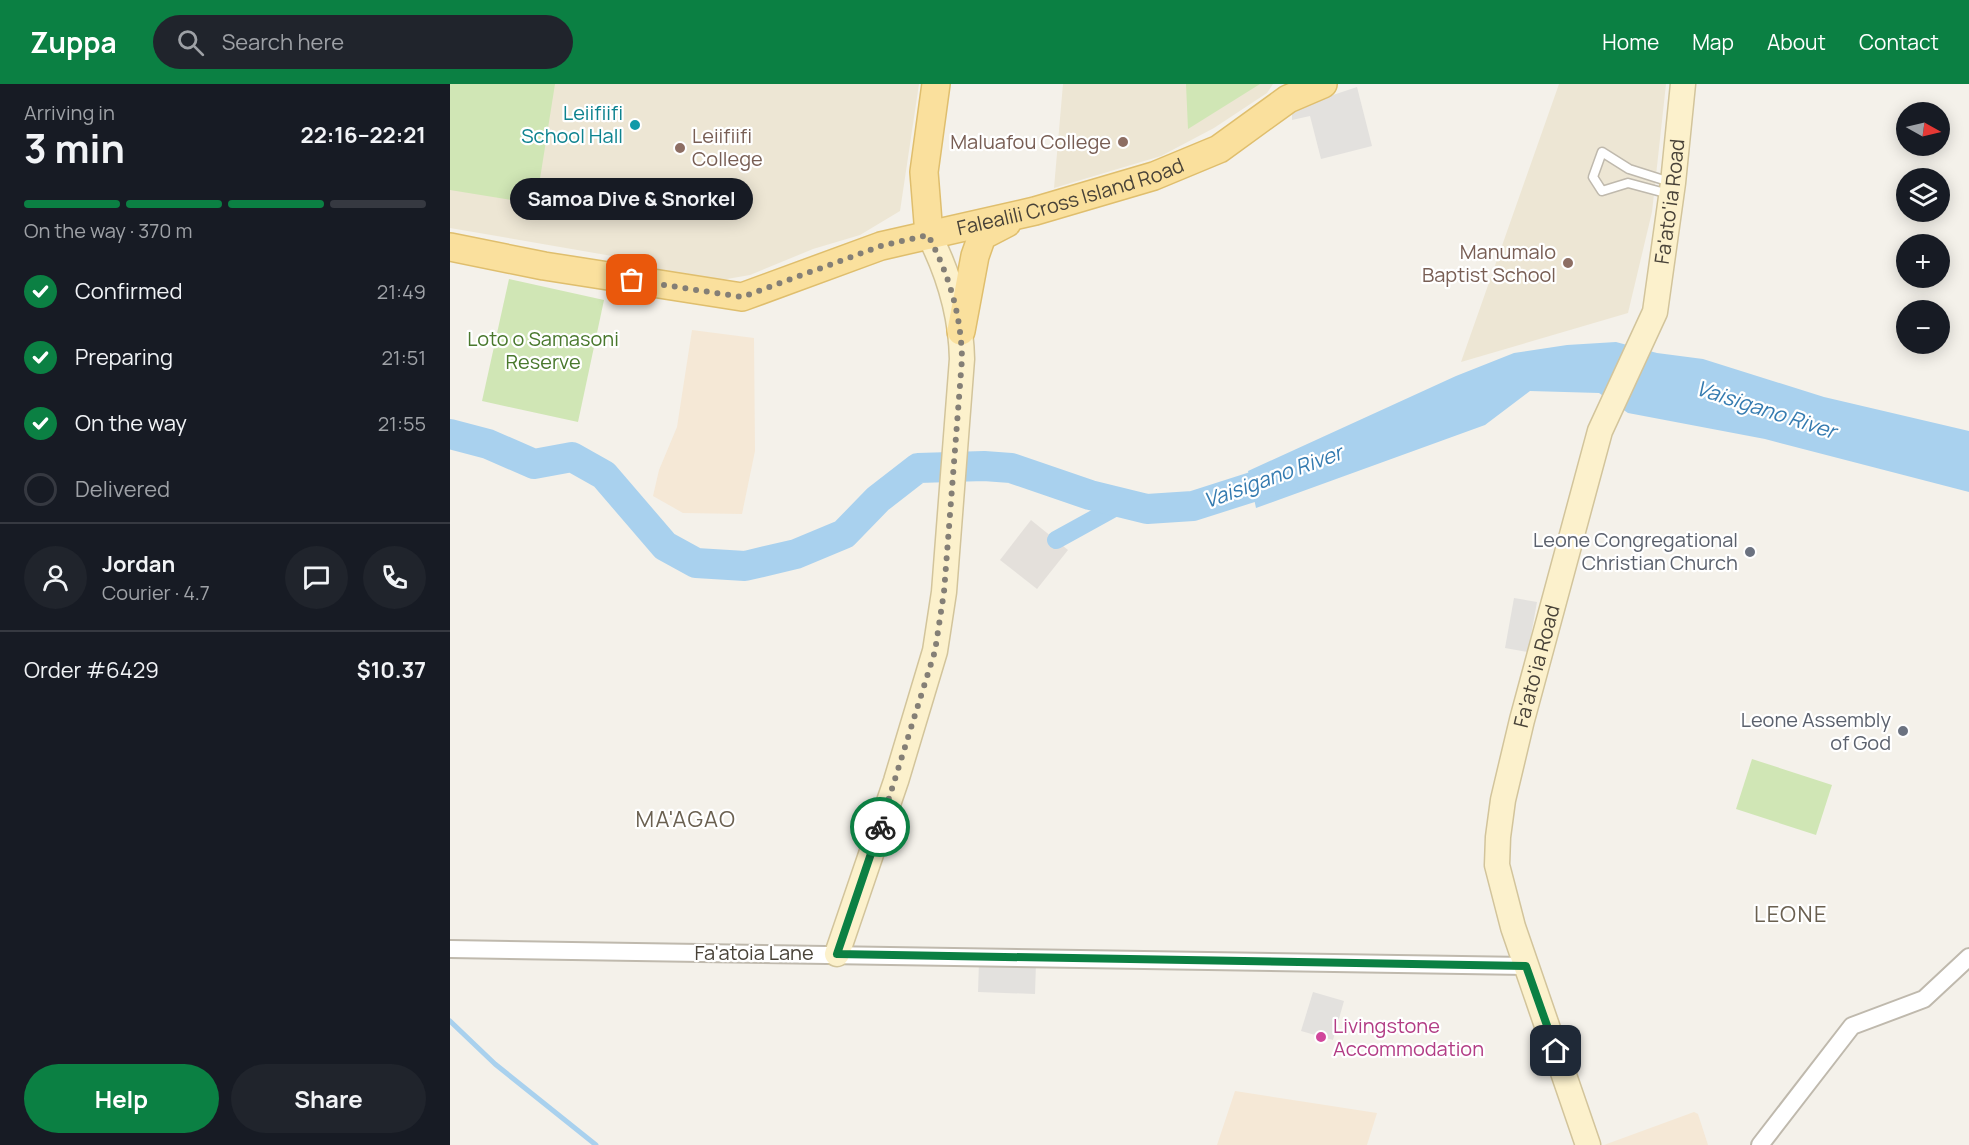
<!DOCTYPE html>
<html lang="en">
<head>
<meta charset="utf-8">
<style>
  body { margin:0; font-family:Manrope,sans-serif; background:#20242c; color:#f1f3f6; height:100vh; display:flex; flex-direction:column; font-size:22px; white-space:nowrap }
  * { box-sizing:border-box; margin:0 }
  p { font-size:20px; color:#9ea1a6 }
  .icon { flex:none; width:33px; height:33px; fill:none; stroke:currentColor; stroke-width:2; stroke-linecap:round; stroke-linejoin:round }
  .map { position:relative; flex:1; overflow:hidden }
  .side { display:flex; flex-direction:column; background:#171b24; width:450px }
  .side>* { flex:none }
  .needle { width:39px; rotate:98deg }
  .fabs { position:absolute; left:1446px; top:18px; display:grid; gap:12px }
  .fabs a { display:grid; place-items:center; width:54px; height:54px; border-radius:50%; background:#171b24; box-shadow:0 3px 15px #0003; font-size:30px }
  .pin { position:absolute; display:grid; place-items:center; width:51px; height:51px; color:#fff; margin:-26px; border-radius:12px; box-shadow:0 3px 9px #0006 }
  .courier { position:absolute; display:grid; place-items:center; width:60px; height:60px; margin:-30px; border:4px solid #0b8043; border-radius:50%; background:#fff; color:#222; box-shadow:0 2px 8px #0007 }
  .bubble { position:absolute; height:42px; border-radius:21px; background:#171b24; box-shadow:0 3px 15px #0003; font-size:20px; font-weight:700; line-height:42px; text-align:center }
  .overview em { font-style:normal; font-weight:700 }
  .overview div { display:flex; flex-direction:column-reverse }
  .overview { display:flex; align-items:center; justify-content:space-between; height:102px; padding:0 24px }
  h1 { font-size:39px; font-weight:700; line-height:45px }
  .bar { display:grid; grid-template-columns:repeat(4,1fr); gap:9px 6px; align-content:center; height:72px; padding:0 24px }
  .bar i { height:8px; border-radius:4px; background:#363941 }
  .bar .active { background:#0b8043 }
  .bar p { grid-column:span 4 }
  .line { display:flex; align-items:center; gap:15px; padding:0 24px; border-top:2px solid #363941 }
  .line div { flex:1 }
  .round { display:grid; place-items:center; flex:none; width:63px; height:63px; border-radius:32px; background:#20242c }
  ol { padding:0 24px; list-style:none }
  li { display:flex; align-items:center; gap:18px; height:66px }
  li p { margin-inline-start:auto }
  li .icon { padding:6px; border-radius:50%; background:#0b8043; color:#fff; stroke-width:4 }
  li:last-child { color:#9ea1a6 }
  li i { width:33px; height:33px; border:3px solid #363941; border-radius:50% }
  .cta { display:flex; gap:12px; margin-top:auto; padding:12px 24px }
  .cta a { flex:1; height:69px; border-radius:36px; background:#0b8043; color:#fff; font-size:24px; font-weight:700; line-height:69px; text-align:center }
  .cta a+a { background:#20242c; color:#f1f3f6 }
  header { display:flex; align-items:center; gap:36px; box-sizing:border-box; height:84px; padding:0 30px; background:#0b8043; color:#fff }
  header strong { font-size:28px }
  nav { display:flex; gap:33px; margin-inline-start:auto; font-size:21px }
  .search { width:420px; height:54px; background:#20242c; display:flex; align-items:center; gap:15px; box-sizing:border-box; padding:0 21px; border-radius:33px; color:#9ea1a6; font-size:22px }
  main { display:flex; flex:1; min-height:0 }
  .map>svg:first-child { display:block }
</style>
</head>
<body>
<header>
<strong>Zuppa</strong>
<div class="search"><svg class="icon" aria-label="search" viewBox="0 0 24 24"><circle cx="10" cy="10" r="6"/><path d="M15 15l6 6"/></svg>Search here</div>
<nav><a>Home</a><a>Map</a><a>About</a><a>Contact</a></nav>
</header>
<main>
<section class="side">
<div class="overview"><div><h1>3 min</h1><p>Arriving in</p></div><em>22:16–22:21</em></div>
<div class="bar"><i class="active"></i><i class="active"></i><i class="active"></i><i></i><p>On the way · 370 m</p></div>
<ol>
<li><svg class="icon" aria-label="check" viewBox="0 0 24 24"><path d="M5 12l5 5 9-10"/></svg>Confirmed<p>21:49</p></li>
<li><svg class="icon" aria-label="check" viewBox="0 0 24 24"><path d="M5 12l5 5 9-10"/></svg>Preparing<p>21:51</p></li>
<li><svg class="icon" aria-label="check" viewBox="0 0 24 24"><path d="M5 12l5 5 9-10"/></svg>On the way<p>21:55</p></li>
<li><i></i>Delivered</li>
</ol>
<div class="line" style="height:108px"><a class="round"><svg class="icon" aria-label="person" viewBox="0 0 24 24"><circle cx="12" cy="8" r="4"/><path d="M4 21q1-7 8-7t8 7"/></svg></a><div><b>Jordan</b><p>Courier · 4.7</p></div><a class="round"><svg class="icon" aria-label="chat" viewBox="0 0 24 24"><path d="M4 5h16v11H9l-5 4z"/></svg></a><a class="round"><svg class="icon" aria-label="phone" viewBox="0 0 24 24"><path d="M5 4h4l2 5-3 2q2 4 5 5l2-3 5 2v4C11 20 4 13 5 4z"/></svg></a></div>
<div class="line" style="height:78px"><div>Order #6429</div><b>$10.37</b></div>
<div class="cta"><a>Help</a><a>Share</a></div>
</section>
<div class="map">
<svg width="1519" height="1061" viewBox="0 0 1519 1061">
  <rect width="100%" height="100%" fill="#f4f1ea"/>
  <g fill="#f5e8d6">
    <polygon points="242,246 304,254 305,367 292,430 233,429 203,412 209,386 227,343"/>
    <polygon points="785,1007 927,1029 917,1061 767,1061"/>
    <polygon points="1244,1028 1248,1030 1258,1061 1154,1061"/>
  </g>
  <polygon fill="#e4e0db" points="581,436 618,466 587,505 550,476"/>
  <g fill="#ede6d4">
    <polygon points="0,0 469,0 450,127 410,151 363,165 300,191 254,199 162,172 0,144"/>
    <polygon points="613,0 823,0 817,9 764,44 711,72 604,104"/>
    <polygon points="1109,0 1216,0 1202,128 1178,229 1011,278"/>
  </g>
  <g fill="#d0e6b5">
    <polygon points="0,0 105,0 86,120 0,106"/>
    <polygon points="736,0 810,0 738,45"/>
    <polygon points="59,195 154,216 128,338 32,317"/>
    <polygon points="1302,675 1382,701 1366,751 1286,725"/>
  </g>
  <g fill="#e3e1de">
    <polygon points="907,3 922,62 871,75 860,32 842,36 842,29 862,18"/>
    <polygon points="1064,514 1087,518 1078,568 1055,564"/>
    <polygon points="529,877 586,879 585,910 528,908"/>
    <polygon points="863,908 894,917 883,956 851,947"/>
  </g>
  <polygon fill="#a9d1ee" points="1166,258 1207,269 1253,275 1374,313 1519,347 1519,408 1315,355 1178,329 1149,309 1080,307 1035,341 806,424 798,387 1006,292 1064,269 1117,261"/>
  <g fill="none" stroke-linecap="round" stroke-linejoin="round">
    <polyline stroke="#a9d1ee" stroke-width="5" points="0,937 45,980 146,1061"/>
    <polyline stroke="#a9d1ee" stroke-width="18" points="606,456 673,419"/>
    <polyline stroke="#a9d1ee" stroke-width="30" points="0,350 38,360 84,380 122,373 154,391 215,462 246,479 295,482 346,470 394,450 428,415 468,384 534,382 561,384 640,411 697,425 743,422 840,391"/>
    <g stroke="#bfb9ad" stroke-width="11">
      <polyline id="lane" points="1219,110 1178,99 1152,107 1143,93 1152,68 1179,85 1220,98"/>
    </g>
    <g stroke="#bfb9ad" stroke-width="20">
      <g id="street">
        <polyline points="0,865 1076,882"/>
        <polyline points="1310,1061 1402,942 1474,915 1519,873"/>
      </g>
    </g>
    <g stroke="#d2c49b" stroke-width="27">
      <g id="secondary">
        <path d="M387 870 446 697 485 567 494 508 512 275C511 231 499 190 479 151"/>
        <path id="s1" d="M1138 1061 1063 843 1047 781 1048 753 1053 716 1072 636 1150 347 1205 228 1223 99 1233 0"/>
      </g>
    </g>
    <g stroke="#dfbe6d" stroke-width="30">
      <g id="primary">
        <polyline points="479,151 474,88 486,0"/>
        <path id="s2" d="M0 163 94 182 292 213 431 162 585 127 704 92 769 65 838 15 873 0"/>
        <polyline points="511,247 525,172 532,152 557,139"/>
      </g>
    </g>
    <use href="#lane" stroke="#fff" stroke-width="8"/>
    <use href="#street" stroke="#fff" stroke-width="16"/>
    <use href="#secondary" stroke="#fcf1cc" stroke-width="24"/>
    <use href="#primary" stroke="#fae09d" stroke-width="27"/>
  </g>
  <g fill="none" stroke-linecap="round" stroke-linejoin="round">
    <path stroke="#847f76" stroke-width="6" stroke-dasharray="0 10.8" d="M182 196 292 213 431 162 478 151C499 191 511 230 512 275L494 508 485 567 430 743"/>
    <polyline stroke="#0b8043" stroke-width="8" points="430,743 387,870 1076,882 1106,967"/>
  </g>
  <circle fill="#0f9aa8" stroke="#fff" stroke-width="2" cx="185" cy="41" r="6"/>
  <g fill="#8d6e63" stroke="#fff" stroke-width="2">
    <circle cx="673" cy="58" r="6"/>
    <circle cx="230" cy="64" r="6"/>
    <circle cx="1118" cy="179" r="6"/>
  </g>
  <g fill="#6b7280" stroke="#fff" stroke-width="2">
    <circle cx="1300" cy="468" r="6"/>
    <circle cx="1453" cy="647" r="6"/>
  </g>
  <circle fill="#d1479c" stroke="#fff" stroke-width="2" cx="871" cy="953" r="6"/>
  <g text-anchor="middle" stroke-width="4.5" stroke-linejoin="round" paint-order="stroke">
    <g font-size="20" fill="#0d838f" stroke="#fff" text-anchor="end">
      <text x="173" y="36">Leiifiifi<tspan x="173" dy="23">School Hall</tspan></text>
    </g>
    <g font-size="20" fill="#785e54" stroke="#fff" text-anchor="end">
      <text x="242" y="59" text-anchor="start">Leiifiifi<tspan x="242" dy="23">College</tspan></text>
      <text x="661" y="65">Maluafou College</text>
      <text x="1106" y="175">Manumalo<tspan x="1106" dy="23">Baptist School</tspan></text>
    </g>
    <g font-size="20" fill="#484238" stroke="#fff">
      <text dy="7" stroke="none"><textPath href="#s2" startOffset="640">Falealili Cross Island Road</textPath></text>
      <text dy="7" stroke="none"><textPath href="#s1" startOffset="984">Fa'ato'ia Road</textPath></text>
      <text dy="7" stroke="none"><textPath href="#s1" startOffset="498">Fa'ato'ia Road</textPath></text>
      <text x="304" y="876">Fa'atoia Lane</text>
    </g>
    <g font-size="20" fill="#49782d" stroke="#fff">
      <text x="93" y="262">Loto o Samasoni<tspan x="93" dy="23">Reserve</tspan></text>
    </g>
    <g font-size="20" fill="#5b616d" stroke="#fff" text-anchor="end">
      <text x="1288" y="463">Leone Congregational<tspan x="1288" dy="23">Christian Church</tspan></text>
      <text x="1441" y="643">Leone Assembly<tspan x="1441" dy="23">of God</tspan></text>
    </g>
    <g font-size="20" fill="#b23c85" stroke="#fff" text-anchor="start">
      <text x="883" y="949">Livingstone<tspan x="883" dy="23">Accommodation</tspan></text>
    </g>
    <g font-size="21" font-style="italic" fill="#357bb0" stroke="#fff">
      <text transform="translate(1316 326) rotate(18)" y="7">Vaisigano River</text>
      <text transform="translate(823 393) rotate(-20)" y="7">Vaisigano River</text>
    </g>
    <g font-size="22" letter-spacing="1.5" fill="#6a6050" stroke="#fff">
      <text x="236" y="743">MA'AGAO</text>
      <text x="1341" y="838">LEONE</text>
    </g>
  </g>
</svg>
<div class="fabs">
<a><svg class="needle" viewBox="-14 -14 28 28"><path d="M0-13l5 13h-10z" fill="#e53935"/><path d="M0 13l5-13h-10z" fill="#9ea1a6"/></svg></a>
<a><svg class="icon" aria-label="layers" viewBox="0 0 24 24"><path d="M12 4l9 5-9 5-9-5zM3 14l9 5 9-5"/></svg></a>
<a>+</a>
<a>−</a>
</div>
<div class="pin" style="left:182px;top:196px;background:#ea580c"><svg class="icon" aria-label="bag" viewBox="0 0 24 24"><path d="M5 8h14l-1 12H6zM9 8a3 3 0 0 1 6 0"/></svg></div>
<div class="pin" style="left:1106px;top:967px;background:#1f2937"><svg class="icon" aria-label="home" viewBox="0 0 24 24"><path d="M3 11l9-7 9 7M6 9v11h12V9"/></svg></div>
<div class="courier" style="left:430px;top:743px"><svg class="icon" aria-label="bike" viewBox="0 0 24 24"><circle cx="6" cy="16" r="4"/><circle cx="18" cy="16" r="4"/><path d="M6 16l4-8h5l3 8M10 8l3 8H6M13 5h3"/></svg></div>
<div class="bubble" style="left:60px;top:94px;width:243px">Samoa Dive &amp; Snorkel</div>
</div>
</main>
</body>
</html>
